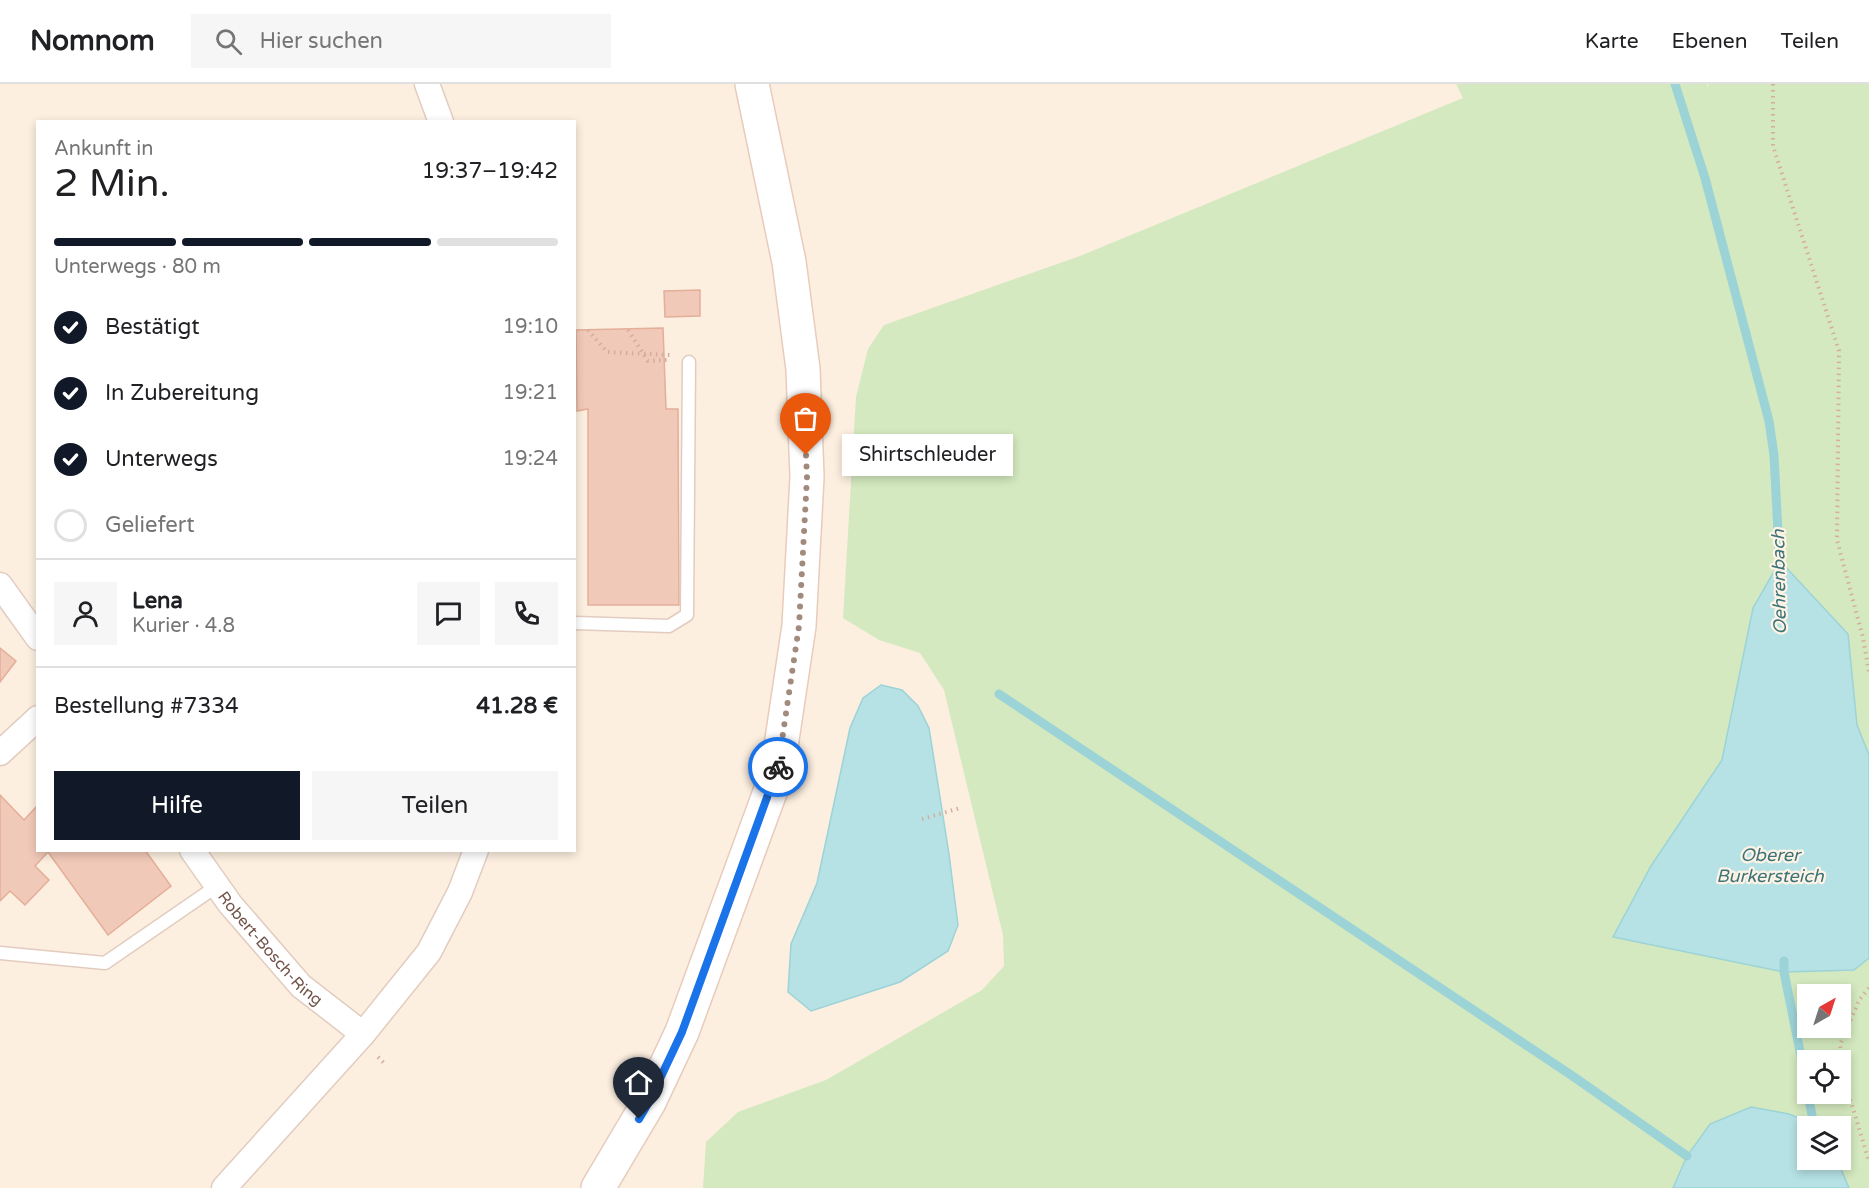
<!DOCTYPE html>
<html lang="de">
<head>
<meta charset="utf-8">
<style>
  body { margin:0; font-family:"Varela Round",sans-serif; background:#f6f6f6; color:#202124; height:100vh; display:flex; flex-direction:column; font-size:22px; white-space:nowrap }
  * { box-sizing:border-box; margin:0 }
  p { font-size:20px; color:#757577 }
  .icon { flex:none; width:33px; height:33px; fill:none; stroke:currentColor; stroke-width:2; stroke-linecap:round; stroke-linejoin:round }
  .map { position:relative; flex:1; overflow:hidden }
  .side { position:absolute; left:36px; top:36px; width:540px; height:732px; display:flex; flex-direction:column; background:#fff; border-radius:0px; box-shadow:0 3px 9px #0003 }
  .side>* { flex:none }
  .needle { width:39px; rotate:39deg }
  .fabs { position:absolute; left:1797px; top:900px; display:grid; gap:12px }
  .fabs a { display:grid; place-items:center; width:54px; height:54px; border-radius:0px; background:#fff; box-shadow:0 3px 9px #0003; font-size:30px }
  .pin { position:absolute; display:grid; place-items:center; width:51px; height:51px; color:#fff; margin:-62px -26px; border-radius:50% 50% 50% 0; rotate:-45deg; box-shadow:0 0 6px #0007 }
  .pin .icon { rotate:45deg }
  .courier { position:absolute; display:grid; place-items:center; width:60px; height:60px; margin:-30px; border:4px solid #1a73e8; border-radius:50%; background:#fff; color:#222; box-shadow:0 2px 8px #0007 }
  .bubble { position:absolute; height:42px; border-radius:0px; background:#fff; box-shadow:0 3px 9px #0003; font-size:20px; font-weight:600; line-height:42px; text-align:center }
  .overview em { font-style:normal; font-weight:600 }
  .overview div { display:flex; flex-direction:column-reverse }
  .overview { display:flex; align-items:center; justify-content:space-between; height:102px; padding:0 18px }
  h1 { font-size:39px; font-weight:600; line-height:45px }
  .bar { display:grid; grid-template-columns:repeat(4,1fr); gap:9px 6px; align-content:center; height:72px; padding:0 18px }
  .bar i { height:8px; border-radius:4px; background:#e0e0e0 }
  .bar .current { background:#111827 }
  .bar p { grid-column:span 4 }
  .line { display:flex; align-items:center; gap:15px; padding:0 18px; border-top:2px solid #e0e0e0 }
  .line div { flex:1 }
  .round { display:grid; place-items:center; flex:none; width:63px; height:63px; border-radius:0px; background:#f6f6f6 }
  ol { padding:0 18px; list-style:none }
  li { display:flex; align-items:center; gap:18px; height:66px }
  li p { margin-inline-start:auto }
  li .icon { padding:6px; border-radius:50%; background:#111827; color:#fff; stroke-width:4 }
  li:last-child { color:#757577 }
  li i { width:33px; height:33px; border:3px solid #e0e0e0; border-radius:50% }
  .cta { display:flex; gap:12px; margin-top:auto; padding:12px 18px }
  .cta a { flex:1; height:69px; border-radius:0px; background:#111827; color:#fff; font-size:24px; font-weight:600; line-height:69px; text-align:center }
  .cta a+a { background:#f6f6f6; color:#202124 }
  header { display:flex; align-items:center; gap:36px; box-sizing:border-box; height:84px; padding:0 30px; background:#fff; border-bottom:2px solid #e0e0e0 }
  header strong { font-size:28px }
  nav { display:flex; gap:33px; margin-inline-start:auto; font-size:21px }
  .search { width:420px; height:54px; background:#f6f6f6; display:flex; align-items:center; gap:15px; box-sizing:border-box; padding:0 21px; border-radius:0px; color:#757577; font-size:22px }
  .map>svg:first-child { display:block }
</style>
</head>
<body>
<header>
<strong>Nomnom</strong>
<div class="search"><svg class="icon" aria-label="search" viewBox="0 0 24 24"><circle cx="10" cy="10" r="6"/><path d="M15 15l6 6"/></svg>Hier suchen</div>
<nav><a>Karte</a><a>Ebenen</a><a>Teilen</a></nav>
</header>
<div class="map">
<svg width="1869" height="1104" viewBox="0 0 1869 1104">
  <rect width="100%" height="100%" fill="#fcefe0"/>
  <path fill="#d4e9bf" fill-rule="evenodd" d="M1456 0H1707V5L1708 0H1869V671L1857 641 1848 550 1780 477 1753 524 1722 676 1651 782 1613 853 1784 888 1853 886 1869 874V1104H1849L1837 1076H1840V1042H1815L1814 1040 1687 1072 1673 1104H703L706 1058 738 1028 826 996 982 906 1004 882 1003 851 944 606 920 569 879 556 843 534 856 313 868 265 884 241 1080 172 1463 14ZM1808 910H1840V944H1808ZM1808 976H1840V1010H1808Z"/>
  <g fill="#b6e2e5" stroke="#9cd3d7" stroke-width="1.5">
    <polygon points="1780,477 1848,550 1857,641 1869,671 1869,874 1854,886 1784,888 1613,853 1651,782 1722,676 1753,524"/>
    <polygon points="881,601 902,606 918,622 929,644 949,770 958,841 948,867 900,898 811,927 788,908 791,860 817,799 850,644 863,614"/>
    <polygon points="1751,1023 1789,1030 1814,1040 1815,1042 1808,1042 1808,1076 1837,1076 1849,1104 1673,1104 1687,1072 1710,1040"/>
  </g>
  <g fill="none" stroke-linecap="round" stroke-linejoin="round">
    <g stroke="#9cd3d7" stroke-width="9">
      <polyline points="1675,0 1705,94 1769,337 1774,371 1780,488"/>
      <polyline points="999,610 1574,993 1687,1072"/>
      <polyline points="1784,877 1784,888 1808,1007"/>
      <polyline points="1808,1010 1814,1042"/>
    </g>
  </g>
  <g fill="#f1c9b8" stroke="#e4ae99" stroke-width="1.5">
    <polygon points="700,206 700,232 665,233 664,207"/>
    <polygon points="663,244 666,325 678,325 679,521 588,521 588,325 577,327 576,246"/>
    <polygon points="0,564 16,577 0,598"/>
    <polygon points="0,711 24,736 38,721 38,766 145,766 171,802 108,851 48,768 35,782 49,796 25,821 10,807 0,817"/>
  </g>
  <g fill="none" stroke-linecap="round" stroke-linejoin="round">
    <g stroke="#e2ccc0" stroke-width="15">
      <g id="service">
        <polyline points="574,539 669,542 687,531 689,278"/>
        <polyline points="0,869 105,879 217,802"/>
      </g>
    </g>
    <g stroke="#e2ccc0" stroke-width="27">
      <g id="minor">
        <polyline points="427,0 441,38"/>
        <polyline points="0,501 38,554"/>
        <polyline points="0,669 38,634"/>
        <path id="s1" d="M192 766 230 820 301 902 363 950"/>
        <polyline points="224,1104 363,950 429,868 460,808 476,766"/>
      </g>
    </g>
    <g stroke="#e7ccbd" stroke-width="36">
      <polyline id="secondary" points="598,1104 649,1018 682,948 777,689 799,542 807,393 803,285 789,178 752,0"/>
    </g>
    <g stroke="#d5ad9c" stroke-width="4" stroke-dasharray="1.5 4.5" stroke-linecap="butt">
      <polyline points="1773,0 1773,62 1839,267 1837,456 1863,554 1869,588"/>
      <polyline points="588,246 607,268 670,271"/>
      <polyline points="628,246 648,277 667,276"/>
      <polyline points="922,735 960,724"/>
      <polyline points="1869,904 1859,916 1840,961 1850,1015 1869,1077"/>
      <polyline points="378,973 386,981"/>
    </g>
    <use href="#service" stroke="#fff" stroke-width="12"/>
    <use href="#minor" stroke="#fff" stroke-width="24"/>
    <use href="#secondary" stroke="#fff" stroke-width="33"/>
  </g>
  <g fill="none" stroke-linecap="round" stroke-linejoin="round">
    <polyline stroke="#a28a7d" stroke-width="6" stroke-dasharray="0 10.8" points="778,683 799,542 807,393 806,371"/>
    <polyline stroke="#1a73e8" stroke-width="8" points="639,1035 649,1018 682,948 778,683"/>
  </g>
  <g text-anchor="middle" stroke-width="4.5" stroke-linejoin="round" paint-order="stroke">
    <g font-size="16" fill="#725348" stroke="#fff3e6">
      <text dy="6" stroke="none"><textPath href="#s1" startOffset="126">Robert-Bosch-Ring</textPath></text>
    </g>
    <g font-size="18" font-style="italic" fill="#3c7478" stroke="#fff3e6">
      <text transform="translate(1779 498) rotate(-91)" y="6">Oehrenbach</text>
      <text x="1770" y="777">Oberer<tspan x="1770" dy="21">Burkersteich</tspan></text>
    </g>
  </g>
</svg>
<div class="fabs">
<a><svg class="needle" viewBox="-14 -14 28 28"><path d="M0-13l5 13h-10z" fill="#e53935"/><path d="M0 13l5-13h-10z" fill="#757577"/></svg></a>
<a><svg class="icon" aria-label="locate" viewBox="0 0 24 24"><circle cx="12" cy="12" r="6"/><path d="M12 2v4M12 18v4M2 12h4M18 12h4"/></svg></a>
<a><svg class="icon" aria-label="layers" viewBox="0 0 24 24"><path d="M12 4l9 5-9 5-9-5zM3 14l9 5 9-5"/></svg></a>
</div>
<div class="pin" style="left:806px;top:371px;background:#ea580c"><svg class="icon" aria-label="bag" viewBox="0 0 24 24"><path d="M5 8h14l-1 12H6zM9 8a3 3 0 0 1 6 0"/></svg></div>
<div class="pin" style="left:639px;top:1035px;background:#1f2937"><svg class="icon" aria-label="home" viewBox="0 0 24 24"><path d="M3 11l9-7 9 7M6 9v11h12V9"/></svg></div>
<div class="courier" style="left:778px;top:683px"><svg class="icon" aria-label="bike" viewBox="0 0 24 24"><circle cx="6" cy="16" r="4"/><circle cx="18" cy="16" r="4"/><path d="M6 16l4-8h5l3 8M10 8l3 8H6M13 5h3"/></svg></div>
<div class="bubble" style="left:842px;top:350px;width:171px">Shirtschleuder</div>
<section class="side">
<div class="overview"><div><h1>2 Min.</h1><p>Ankunft in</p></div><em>19:37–19:42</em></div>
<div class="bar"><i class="current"></i><i class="current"></i><i class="current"></i><i></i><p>Unterwegs · 80 m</p></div>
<ol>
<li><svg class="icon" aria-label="check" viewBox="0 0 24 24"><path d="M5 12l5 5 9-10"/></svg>Bestätigt<p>19:10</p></li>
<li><svg class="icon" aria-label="check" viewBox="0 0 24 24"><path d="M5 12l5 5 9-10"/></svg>In Zubereitung<p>19:21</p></li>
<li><svg class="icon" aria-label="check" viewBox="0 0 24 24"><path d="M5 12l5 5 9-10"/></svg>Unterwegs<p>19:24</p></li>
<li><i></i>Geliefert</li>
</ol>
<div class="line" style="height:108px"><a class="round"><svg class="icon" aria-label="person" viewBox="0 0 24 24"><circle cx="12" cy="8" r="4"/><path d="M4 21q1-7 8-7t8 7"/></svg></a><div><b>Lena</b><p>Kurier · 4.8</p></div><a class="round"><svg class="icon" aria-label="chat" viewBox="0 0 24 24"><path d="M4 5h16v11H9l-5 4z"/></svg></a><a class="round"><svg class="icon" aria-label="phone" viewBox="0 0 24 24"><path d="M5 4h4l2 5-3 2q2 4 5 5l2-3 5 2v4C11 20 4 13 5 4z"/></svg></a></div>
<div class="line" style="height:78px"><div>Bestellung #7334</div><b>41.28 €</b></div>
<div class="cta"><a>Hilfe</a><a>Teilen</a></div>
</section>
</div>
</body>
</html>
